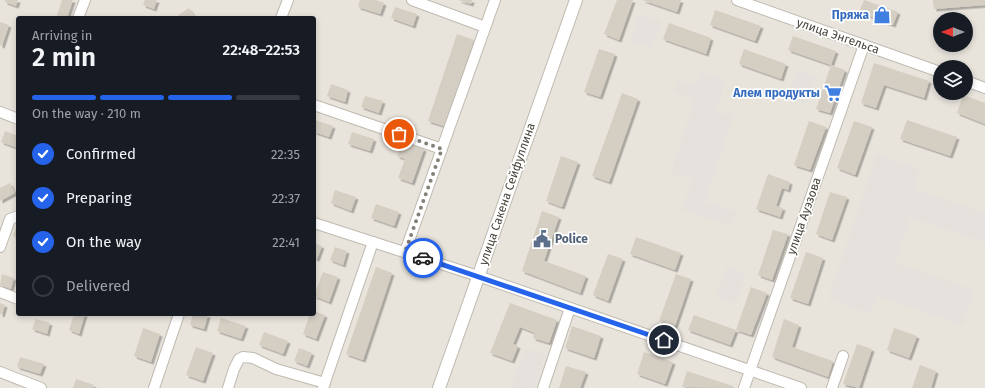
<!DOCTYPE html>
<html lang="en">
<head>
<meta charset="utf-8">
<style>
  body { margin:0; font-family:"Fira Sans",sans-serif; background:#242831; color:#f1f3f6; height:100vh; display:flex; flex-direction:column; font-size:15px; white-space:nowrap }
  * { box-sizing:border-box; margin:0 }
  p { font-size:13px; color:#9ea1a6 }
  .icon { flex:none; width:22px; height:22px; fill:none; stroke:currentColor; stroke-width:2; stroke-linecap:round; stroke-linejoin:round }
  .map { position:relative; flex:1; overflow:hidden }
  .details { position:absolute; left:16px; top:16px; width:300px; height:300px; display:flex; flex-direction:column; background:#171b24; border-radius:4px; box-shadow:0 2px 6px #0003 }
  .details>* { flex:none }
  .needle { width:26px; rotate:270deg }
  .buttons { position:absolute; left:933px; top:12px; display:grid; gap:8px }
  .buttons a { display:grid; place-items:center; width:40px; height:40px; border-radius:50%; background:#171b24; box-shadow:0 2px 6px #0003; font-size:20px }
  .pin { position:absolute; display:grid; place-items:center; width:34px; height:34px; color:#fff; margin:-17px; border:2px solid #fff; border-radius:50%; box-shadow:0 1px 4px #0007 }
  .courier { position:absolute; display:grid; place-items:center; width:40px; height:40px; margin:-20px; border:3px solid #2563eb; border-radius:50%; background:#fff; color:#222; box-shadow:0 1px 5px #0007 }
  .head em { font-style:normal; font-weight:600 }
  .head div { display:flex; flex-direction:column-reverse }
  .head { display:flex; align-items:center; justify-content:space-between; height:68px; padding:0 16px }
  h1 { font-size:26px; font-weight:600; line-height:30px }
  .bar { display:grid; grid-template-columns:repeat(4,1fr); gap:6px 4px; align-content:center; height:48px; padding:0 16px }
  .bar i { height:5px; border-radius:3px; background:#363941 }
  .bar .current { background:#2563eb }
  .bar p { grid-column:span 4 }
  ol { padding:0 16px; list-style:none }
  li { display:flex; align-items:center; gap:12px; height:44px }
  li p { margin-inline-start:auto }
  li .icon { padding:4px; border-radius:50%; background:#2563eb; color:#fff; stroke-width:4 }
  li:last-child { color:#9ea1a6 }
  li i { width:22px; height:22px; border:2px solid #363941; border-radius:50% }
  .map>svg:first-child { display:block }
</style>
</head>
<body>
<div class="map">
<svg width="985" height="388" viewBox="0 0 985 388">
  <defs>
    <filter id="shadow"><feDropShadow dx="2.5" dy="2.5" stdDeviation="0" flood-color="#0004"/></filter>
  </defs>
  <rect width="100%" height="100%" fill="#f5f2ed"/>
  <path fill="#e8e4dc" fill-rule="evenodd" d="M0 0H985V388H0ZM18 18H314V314H18ZM940 19H966V45H940ZM940 67H966V93H940Z"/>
  <g fill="#e5e2de">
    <polygon points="639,14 661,21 652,48 630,41"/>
    <polygon points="797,70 817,76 807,104 787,98"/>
    <polygon points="700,71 726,80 716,111 733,116 705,201 737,211 732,226 682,210 692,180 671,173 695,99 675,92 679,80 695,86"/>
    <polygon points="877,154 920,169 914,189 985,213 985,243 910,218 895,263 975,290 963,325 877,296 870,314 828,299"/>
    <polygon points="727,266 746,273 736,304 716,297"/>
    <polygon points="525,348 546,355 534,388 511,388"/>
  </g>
  <g fill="#d5cec3" filter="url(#shadow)">
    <polygon points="5,0 18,0 16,6 5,2"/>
    <polygon points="62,0 73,0 67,18 56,18"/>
    <polygon points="145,0 157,0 154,9 143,5"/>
    <polygon points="360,0 376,0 384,3 380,14 358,7"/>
    <polygon points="458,0 472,0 471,4"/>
    <polygon points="617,0 633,0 619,40 604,34"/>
    <polygon points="642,0 681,0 677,12"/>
    <polygon points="864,0 898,12 893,25 859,12"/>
    <polygon points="933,0 985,0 985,5 934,9"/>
    <polygon points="395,7 417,14 413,26 391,18"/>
    <polygon points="189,8 195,17 174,18"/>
    <polygon points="715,10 761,26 755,41 710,25"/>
    <polygon points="0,22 9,25 2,46 0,45"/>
    <polygon points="669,23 711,38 706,54 663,39"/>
    <polygon points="457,34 474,40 444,126 428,121"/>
    <polygon points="793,36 836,51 831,65 788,50"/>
    <polygon points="599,49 615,54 600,97 584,92"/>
    <polygon points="744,49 786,64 781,79 739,64"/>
    <polygon points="874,63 929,81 924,98 884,85 876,108 861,103"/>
    <polygon points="831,65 845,70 830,113 816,109"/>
    <polygon points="331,84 348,90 345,102 327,96"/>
    <polygon points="622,93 638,99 609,182 592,176"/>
    <polygon points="963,95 985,103 985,124 957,113"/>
    <polygon points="365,96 383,101 379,113 361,107"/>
    <polygon points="315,120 333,126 329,137 314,132"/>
    <polygon points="907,120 957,137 950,156 900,139"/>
    <polygon points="809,121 826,127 810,170 794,165"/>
    <polygon points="854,121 872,127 855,175 837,168"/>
    <polygon points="5,131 18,136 18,148 1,142"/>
    <polygon points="352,132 374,139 370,151 348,144"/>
    <polygon points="402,141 424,149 412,183 398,178 405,159 397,156"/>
    <polygon points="561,156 578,162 562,207 546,201"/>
    <polygon points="768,174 790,182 788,190 782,188 776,206 783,208 780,217 756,209"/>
    <polygon points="10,183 15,193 0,201 0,188"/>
    <polygon points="335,190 356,197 351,211 331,203"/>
    <polygon points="830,192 847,197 832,240 816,234"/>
    <polygon points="376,204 399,212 394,226 371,218"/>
    <polygon points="542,211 559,217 544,261 586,276 580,293 522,271"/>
    <polygon points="18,222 18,237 13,236"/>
    <polygon points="773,230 788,234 772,280 758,275"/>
    <polygon points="636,237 681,253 675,270 630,254"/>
    <polygon points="314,243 322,246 317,259 314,258"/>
    <polygon points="335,247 347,251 343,265 330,260"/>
    <polygon points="806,252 823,258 808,304 790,298"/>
    <polygon points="608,254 623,259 608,301 593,295"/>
    <polygon points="376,267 392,273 363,360 346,354"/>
    <polygon points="323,272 338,277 329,302 314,296"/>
    <polygon points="2,274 14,278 11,289 0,285"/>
    <polygon points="676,274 691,279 675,326 659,321"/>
    <polygon points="751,287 767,293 751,335 736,330 730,345 688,330 694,315 736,330"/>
    <polygon points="0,303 5,305 2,315 0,314"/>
    <polygon points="510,303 557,320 549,343 533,338 535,333 520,327 513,344 518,346 512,361 490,353"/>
    <polygon points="314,311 325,315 316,339 303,334 310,314 314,314"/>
    <polygon points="74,314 85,314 79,334 69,330"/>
    <polygon points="193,314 208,315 204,329 190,325"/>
    <polygon points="221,318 246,326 241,339 217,331"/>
    <polygon points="36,319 50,323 47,334 32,329"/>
    <polygon points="784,319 799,325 792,347 833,361 828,377 772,357"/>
    <polygon points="572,326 601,336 594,358 565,348"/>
    <polygon points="143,328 160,334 151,362 134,356"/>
    <polygon points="894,328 917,336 909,358 887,350"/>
    <polygon points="264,332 288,341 283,354 259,345"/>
    <polygon points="857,344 872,349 859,388 843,384"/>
    <polygon points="196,347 213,353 203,381 186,375"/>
    <polygon points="299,348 312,353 307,366 294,361"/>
    <polygon points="644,352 673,362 665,384 637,374"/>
    <polygon points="20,357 44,364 40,374 17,367"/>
    <polygon points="920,365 936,371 931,388 912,388"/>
    <polygon points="566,366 586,372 580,388 559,388"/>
    <polygon points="687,371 733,386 733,388 682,387"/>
    <polygon points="76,379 94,385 93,388 73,388"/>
  </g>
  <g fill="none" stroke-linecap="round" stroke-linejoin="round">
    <g stroke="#bfbab0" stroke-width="12">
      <g id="minor">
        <polyline points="412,0 485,27"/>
        <polyline points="737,0 940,72"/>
        <polyline points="78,18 85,0"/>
        <polyline points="281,18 288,0"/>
        <polyline points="966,81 985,88"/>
        <polyline points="314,105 442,149"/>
        <polyline points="0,112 18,119"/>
        <polyline points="314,223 478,276 801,388"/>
        <polyline points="0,247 10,219 18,216"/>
        <polyline points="405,252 495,0"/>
        <polyline points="0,292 18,299"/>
        <polyline points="0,372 41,388"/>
        <polyline points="154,388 179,314"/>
        <polyline points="228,388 234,369 239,359 243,357 253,358 276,369 325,383"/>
        <polyline points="323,388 373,242"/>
        <polyline points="543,388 570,308"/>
        <polyline points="744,388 864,45"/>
        <polyline points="832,388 843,356"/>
      </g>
    </g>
    <g stroke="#bfbab0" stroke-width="14">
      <polyline id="tertiary" points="439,388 576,0"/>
    </g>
    <use href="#minor" stroke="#fff" stroke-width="10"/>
    <use href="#tertiary" stroke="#fff" stroke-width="12"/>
  </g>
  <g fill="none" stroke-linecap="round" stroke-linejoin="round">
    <polyline stroke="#858179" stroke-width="4" stroke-dasharray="0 7.2" points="399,134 442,149 405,252 423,258"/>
    <polyline stroke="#2563eb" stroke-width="5" points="423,258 664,340"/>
  </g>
  <defs>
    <g id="shop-bare" transform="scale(1.38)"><path d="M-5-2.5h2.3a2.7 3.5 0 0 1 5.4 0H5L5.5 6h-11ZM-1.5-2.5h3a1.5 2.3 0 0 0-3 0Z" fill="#3f7fe0" stroke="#fff" stroke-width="2.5" paint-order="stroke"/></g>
    <g id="supermarket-bare" transform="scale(1.38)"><path d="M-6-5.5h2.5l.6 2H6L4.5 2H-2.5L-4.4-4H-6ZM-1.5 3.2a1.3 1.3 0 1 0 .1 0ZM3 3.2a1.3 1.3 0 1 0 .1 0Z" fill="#3f7fe0" stroke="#fff" stroke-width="2.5" paint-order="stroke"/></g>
    <g id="civic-bare" transform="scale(1.38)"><path d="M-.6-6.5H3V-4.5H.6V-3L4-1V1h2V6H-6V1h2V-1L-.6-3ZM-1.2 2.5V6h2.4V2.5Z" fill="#5c6f8a" stroke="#fff" stroke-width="2.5" paint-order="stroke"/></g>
  </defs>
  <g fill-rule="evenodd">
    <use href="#shop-bare" x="882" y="15"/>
    <use href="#supermarket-bare" x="833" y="93"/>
    <use href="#civic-bare" x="542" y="239"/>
  </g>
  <g text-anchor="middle" stroke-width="3.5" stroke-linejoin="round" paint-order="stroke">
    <g font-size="12" font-weight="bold" fill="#366cbe" stroke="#fff" text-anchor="end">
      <text x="869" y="19">Пряжа</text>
      <text x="820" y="97">Алем продукты</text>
    </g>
    <g font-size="12" fill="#49443b" stroke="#fff">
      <text transform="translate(838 36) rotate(19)" y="4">улица Энгельса</text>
      <text transform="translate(507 194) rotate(-71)" y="4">улица Сакена Сейфуллина</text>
      <text transform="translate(804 216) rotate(-71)" y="4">улица Ауэзова</text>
    </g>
    <g font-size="12" font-weight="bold" fill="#4e5e75" stroke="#fff" text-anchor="start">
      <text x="555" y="243">Police</text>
    </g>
  </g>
</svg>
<div class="buttons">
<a><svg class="needle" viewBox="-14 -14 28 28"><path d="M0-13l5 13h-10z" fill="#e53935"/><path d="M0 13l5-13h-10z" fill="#9ea1a6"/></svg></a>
<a><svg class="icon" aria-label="layers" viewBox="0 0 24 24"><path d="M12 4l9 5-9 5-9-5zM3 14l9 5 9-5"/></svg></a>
</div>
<div class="pin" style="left:399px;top:134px;background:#ea580c"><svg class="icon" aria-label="bag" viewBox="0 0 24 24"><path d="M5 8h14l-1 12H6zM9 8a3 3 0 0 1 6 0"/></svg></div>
<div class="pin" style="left:664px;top:340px;background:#1f2937"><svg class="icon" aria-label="home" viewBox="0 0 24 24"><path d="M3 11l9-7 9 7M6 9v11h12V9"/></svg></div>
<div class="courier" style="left:423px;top:258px"><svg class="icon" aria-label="car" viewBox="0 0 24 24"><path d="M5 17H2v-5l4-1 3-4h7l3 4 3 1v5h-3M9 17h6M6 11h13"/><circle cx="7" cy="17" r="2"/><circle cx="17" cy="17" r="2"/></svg></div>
<section class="details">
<div class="head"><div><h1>2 min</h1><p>Arriving in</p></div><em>22:48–22:53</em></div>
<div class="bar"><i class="current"></i><i class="current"></i><i class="current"></i><i></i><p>On the way · 210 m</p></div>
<ol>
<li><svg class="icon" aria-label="check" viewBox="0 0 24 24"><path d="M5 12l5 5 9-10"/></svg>Confirmed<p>22:35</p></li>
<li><svg class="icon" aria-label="check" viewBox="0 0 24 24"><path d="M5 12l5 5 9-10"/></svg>Preparing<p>22:37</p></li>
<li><svg class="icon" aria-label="check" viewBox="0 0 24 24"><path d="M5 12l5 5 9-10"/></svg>On the way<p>22:41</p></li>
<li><i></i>Delivered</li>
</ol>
</section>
</div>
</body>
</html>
